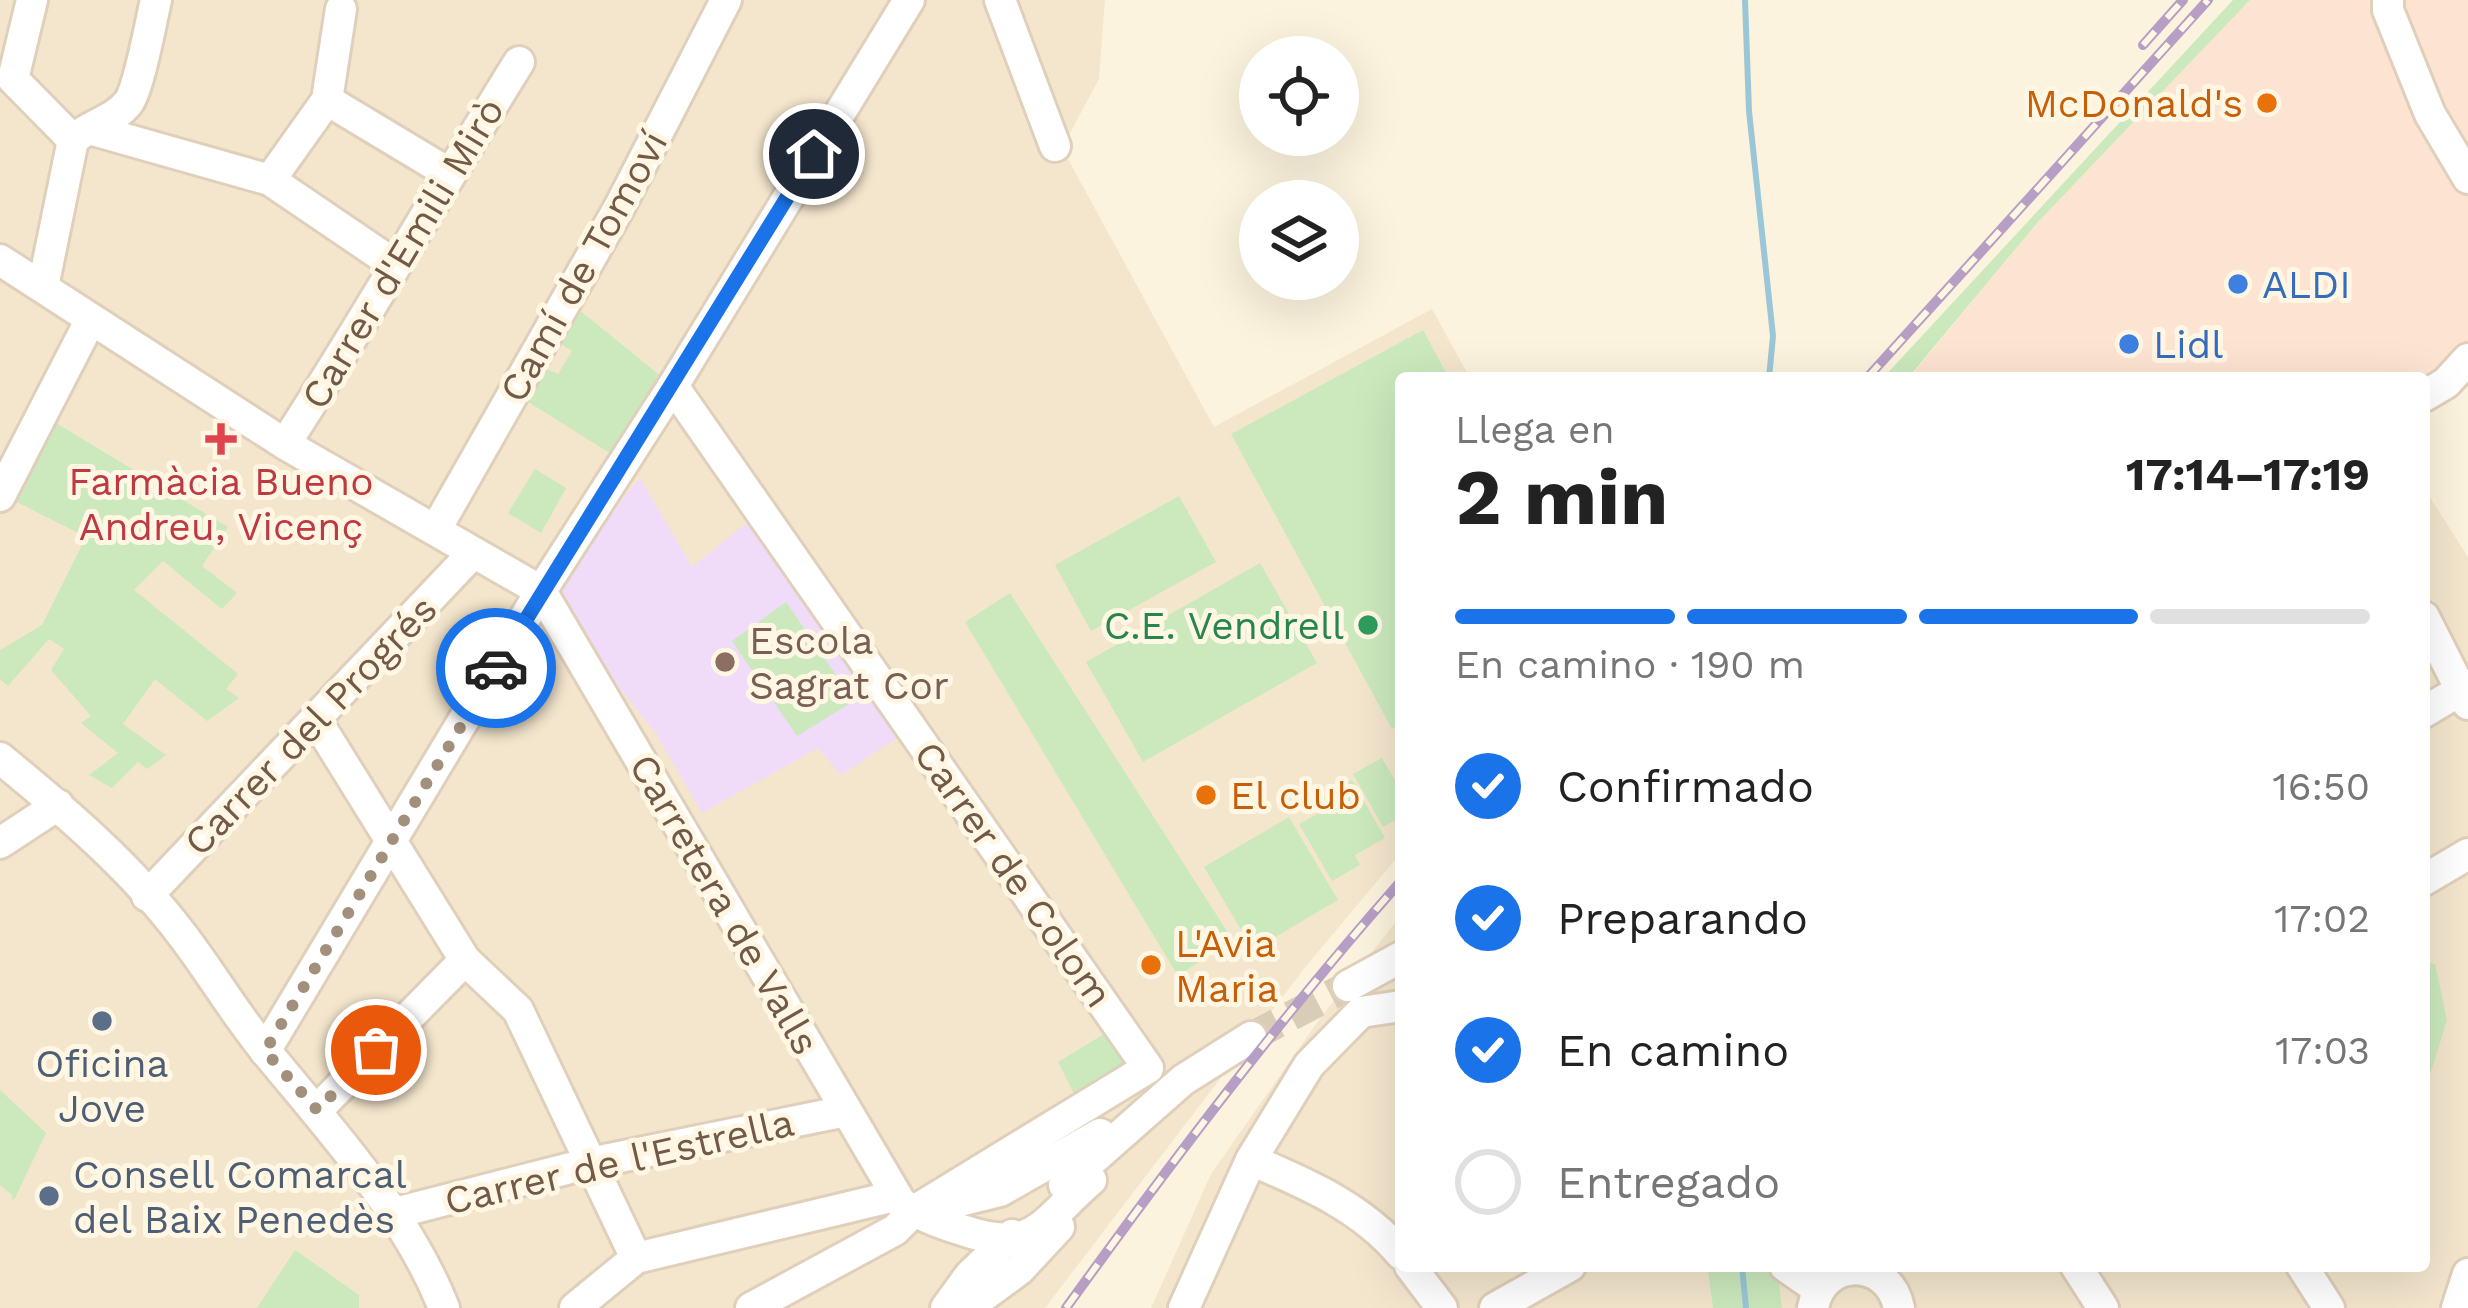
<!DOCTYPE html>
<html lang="es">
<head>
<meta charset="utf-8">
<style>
  body { margin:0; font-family:"Work Sans",sans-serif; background:#f2f2f2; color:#222; height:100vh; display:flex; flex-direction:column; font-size:45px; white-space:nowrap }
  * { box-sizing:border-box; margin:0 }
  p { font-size:39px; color:#767676 }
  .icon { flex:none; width:66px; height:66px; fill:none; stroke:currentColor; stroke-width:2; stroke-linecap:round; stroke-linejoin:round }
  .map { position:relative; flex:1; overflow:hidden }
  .side { position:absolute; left:1395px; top:372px; width:1035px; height:900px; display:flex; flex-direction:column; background:#fff; border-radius:12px; box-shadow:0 12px 48px #0002 }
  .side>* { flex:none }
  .tools { position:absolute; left:1239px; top:36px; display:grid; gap:24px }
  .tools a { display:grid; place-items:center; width:120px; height:120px; border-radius:50%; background:#fff; box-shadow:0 12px 48px #0002; font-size:60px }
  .pin { position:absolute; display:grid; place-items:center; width:102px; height:102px; color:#fff; margin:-51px; border:6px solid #fff; border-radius:50%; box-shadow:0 3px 12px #0007 }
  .courier { position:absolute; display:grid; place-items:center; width:120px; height:120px; margin:-60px; border:9px solid #1a73e8; border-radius:50%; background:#fff; color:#222; box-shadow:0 3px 15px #0007 }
  .headline em { font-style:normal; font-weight:700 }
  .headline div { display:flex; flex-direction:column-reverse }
  .headline { display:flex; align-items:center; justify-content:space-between; height:204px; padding:0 60px }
  h1 { font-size:78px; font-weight:700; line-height:90px }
  .bar { display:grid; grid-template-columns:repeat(4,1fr); gap:18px 12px; align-content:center; height:144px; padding:0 60px }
  .bar i { height:15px; border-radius:9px; background:#e0e0e0 }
  .bar .selected { background:#1a73e8 }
  .bar p { grid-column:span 4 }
  ol { padding:0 60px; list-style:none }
  li { display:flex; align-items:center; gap:36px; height:132px }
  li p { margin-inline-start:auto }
  li .icon { padding:12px; border-radius:50%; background:#1a73e8; color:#fff; stroke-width:4 }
  li:last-child { color:#767676 }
  li i { width:66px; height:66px; border:6px solid #e0e0e0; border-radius:50% }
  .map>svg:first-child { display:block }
</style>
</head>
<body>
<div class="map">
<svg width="2468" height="1308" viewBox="0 0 2468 1308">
  <rect width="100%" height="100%" fill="#fcf3de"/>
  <g fill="#f4e6cd">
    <polygon points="0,0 1105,0 1099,79 1062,148 1214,427 1432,309 1470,378 1401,378 1401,853 1307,965 1045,1308 0,1308"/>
    <polygon points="2424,488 2468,557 2468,1308 1782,1308 1777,1266 2424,1266"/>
    <polygon points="1401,915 1401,1266 1707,1266 1713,1308 1151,1308 1211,1174 1321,1017"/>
  </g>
  <polygon fill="#fde3d1" points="2250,0 2468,0 2468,367 2424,387 2424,378 1909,378 2038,222"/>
  <polygon fill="#f0dbf8" points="640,478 692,567 754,517 902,735 841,775 818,748 702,813 655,732 541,591"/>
  <g fill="#cbe9bd">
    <polygon points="2233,0 2250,0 2038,222 1908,378 1883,378"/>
    <polygon points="578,309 673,386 632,467 522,398 542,367 558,374 572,351 557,342"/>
    <polygon points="1423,330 1449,378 1401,378 1401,724 1392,729 1231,434"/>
    <polygon points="46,417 228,527 202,566 237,593 222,609 163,561 134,590 238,674 226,689 239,698 207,721 155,679 123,724 166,755 147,769 138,762 112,788 89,775 118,753 81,723 91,716 51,670 64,649 49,639 8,686 0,679 0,650 42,625 86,537 9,498"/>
    <polygon points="535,469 566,488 541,533 508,513"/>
    <polygon points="1179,496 1216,562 1091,631 1055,565"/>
    <polygon points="1260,563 1317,663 1143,762 1086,662"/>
    <polygon points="1010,593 1232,939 1178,976 965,622"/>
    <polygon points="786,602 854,701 797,736 732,641"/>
    <polygon points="1382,758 1401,790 1401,817 1383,827 1353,774"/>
    <polygon points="1352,780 1385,838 1355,855 1360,865 1332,881 1299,824 1328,808 1323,797"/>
    <polygon points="1289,817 1338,900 1253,950 1204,867"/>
    <polygon points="2424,961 2435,964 2447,1020 2424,1094"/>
    <polygon points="1109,1031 1127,1054 1122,1076 1078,1101 1058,1062"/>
    <polygon points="0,1090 46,1133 13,1202 12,1195 0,1185"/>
    <polygon points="295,1250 359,1295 359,1308 257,1308"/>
    <polygon points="1707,1266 1777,1266 1782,1308 1713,1308"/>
  </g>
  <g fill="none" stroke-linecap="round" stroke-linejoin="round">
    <g stroke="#9ac7d7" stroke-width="6">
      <polyline points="1745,0 1749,111 1773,336 1769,378"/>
      <polyline points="1742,1266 1746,1308"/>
    </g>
    <polyline stroke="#dacdb8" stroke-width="30" stroke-dasharray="30 15" stroke-linecap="butt" points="1251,1037 1348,986"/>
    <g stroke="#e0d0bb" stroke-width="36">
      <g id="minor">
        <polyline points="32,0 13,79 73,140"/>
        <polyline points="1000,0 1055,146"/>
        <polyline points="2388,0 2388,10 2430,114 2468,178"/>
        <polyline points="327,100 450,174"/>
        <polyline points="93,130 270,180 395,265"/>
        <polyline points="270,180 327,100 341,9"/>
        <polyline points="0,260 285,444 541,591"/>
        <path d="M43 287 73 140C88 125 114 121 128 103 139 89 151 21 156 0"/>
        <polyline points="673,386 1148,1068 914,1211 895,1230 751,1308"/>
        <polyline points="2424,396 2446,383 2468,359"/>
        <path d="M285 444C366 319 440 189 519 62"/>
        <polyline points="0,496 91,319"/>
        <polyline points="436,529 619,208 726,0"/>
        <path d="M541 591 901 1203C919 1215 942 1224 962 1230 1035 1255 1041 1223 1091 1180"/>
        <polyline points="2424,617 2468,704"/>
        <polyline points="2424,712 2461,690"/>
        <polyline points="316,720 465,960 518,1010 636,1258"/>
        <path d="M0 758C65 811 132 868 183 936 212 974 237 1017 268 1054 332 1132 407 1214 444 1308"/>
        <polyline points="0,843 58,805"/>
        <polyline points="2424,880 2468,854"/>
        <polyline points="147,896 473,553"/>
        <polyline points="1348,986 1401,957"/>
        <polyline points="265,1051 541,591 673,386 909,0"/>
        <polyline points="317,1110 465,960"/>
        <path d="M1251 1160C1305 1183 1362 1207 1401 1254"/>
        <polyline points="1064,1185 1183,1080 1251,1037"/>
        <polyline points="931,1208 1000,1191 1100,1134"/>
        <polyline points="391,1214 590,1163 846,1111"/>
        <polyline points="1410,1266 1442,1308"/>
        <polyline points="1785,1266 1818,1289"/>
        <polyline points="2076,1266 2103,1308"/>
        <polyline points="2302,1266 2329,1308"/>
        <polyline points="575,1308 636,1258 895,1196"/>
        <polyline points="946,1308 970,1275 1012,1235"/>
        <polyline points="967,1308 1019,1270 1059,1227"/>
        <polyline points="1184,1308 1251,1160 1309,1065 1361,1012 1401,1006"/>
        <polyline points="1495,1308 1570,1266"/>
        <path d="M1813 1308C1822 1256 1889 1257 1899 1308"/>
        <polyline points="2457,1308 2468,1274"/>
      </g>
    </g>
    <use href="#minor" stroke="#fff" stroke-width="30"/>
    <g stroke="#b69ec4" stroke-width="10">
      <g id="rail">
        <polyline points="2143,45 2183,0"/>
        <polyline points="1867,378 2208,0"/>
        <path d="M1066 1308C1172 1161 1281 1017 1401 881"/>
      </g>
    </g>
    <use href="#rail" stroke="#fff7e4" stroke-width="6" stroke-dasharray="18" stroke-linecap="butt"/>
  </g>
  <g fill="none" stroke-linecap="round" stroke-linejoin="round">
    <polyline stroke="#a2907c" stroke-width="12" stroke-dasharray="0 21.6" points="376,1050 317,1110 265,1051 496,668"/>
    <polyline stroke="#1a73e8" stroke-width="15" points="496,668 814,154"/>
  </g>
  <g fill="#e8710a" stroke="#fff7e4" stroke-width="4.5">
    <circle cx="2267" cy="103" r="12"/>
    <circle cx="1206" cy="795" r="12"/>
    <circle cx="1151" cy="965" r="12"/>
  </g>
  <g fill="#3f7fe0" stroke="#fff7e4" stroke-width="4.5">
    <circle cx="2238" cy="284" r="12"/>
    <circle cx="2129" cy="344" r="12"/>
  </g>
  <path fill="#e0444e" stroke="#fff7e4" stroke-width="4.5" d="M215 421h12v12h12v12h-12v12h-12v-12h-12v-12h12z"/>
  <circle fill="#2e9e5b" stroke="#fff7e4" stroke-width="4.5" cx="1368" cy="625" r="12"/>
  <circle fill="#8d6e63" stroke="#fff7e4" stroke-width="4.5" cx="725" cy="662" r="12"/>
  <g fill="#5c6f8a" stroke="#fff7e4" stroke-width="4.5">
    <circle cx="102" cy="1021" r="12"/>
    <circle cx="49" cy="1196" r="12"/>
  </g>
  <g text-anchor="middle" stroke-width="10" stroke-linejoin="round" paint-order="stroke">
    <g font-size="39" fill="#c56008" stroke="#fff7e4" text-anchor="start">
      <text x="2243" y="117" text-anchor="end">McDonald's</text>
      <text x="1230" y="809">El club</text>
      <text x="1175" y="957">L'Avia<tspan x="1175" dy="45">Maria</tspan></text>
    </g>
    <g font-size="39" fill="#725a47" stroke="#fff7e4">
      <text transform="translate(402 253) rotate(-59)" y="14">Carrer d'Emili Mirò</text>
      <text transform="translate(583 266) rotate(-61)" y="14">Camí de Tomoví</text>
      <text transform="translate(310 725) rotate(-46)" y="14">Carrer del Progrés</text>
      <text transform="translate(1014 874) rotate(55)" y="14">Carrer de Colom</text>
      <text transform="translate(725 904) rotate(60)" y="14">Carretera de Valls</text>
      <text transform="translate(619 1161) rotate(-13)" y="14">Carrer de l'Estrella</text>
    </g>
    <g font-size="39" fill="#366cbe" stroke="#fff7e4" text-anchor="start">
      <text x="2262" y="298">ALDI</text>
      <text x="2153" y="358">Lidl</text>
    </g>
    <g font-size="39" fill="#be3a42" stroke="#fff7e4">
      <text x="221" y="495">Farmàcia Bueno<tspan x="221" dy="45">Andreu, Vicenç</tspan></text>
    </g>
    <g font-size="39" fill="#27864d" stroke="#fff7e4" text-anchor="end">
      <text x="1344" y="639">C.E. Vendrell</text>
    </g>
    <g font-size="39" fill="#785e54" stroke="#fff7e4" text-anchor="start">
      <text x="749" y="654">Escola<tspan x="749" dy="45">Sagrat Cor</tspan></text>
    </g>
    <g font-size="39" fill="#4e5e75" stroke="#fff7e4">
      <text x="102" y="1077">Oficina<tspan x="102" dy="45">Jove</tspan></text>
      <text x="73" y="1188" text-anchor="start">Consell Comarcal<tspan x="73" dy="45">del Baix Penedès</tspan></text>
    </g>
  </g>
</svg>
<div class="tools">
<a><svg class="icon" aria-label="locate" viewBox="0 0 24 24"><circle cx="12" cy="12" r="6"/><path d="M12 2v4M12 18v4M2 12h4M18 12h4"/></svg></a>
<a><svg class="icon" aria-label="layers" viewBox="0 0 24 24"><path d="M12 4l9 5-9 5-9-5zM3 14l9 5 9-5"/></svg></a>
</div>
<div class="pin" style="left:376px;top:1050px;background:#ea580c"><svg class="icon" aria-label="bag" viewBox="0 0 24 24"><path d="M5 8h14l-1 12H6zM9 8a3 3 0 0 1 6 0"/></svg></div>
<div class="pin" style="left:814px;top:154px;background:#1f2937"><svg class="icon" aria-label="home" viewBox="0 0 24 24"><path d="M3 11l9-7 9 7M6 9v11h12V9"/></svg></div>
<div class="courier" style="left:496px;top:668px"><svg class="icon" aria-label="car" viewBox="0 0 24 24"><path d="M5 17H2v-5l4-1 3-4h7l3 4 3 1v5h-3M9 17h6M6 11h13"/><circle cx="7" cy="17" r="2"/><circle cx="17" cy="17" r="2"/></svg></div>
<section class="side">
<div class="headline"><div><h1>2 min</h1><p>Llega en</p></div><em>17:14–17:19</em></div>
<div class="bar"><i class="selected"></i><i class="selected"></i><i class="selected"></i><i></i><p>En camino · 190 m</p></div>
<ol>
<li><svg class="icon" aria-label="check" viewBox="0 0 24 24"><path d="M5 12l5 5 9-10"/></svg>Confirmado<p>16:50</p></li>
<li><svg class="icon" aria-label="check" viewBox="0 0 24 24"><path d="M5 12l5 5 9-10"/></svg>Preparando<p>17:02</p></li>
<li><svg class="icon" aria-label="check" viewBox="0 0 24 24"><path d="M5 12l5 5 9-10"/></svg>En camino<p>17:03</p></li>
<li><i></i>Entregado</li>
</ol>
</section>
</div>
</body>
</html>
